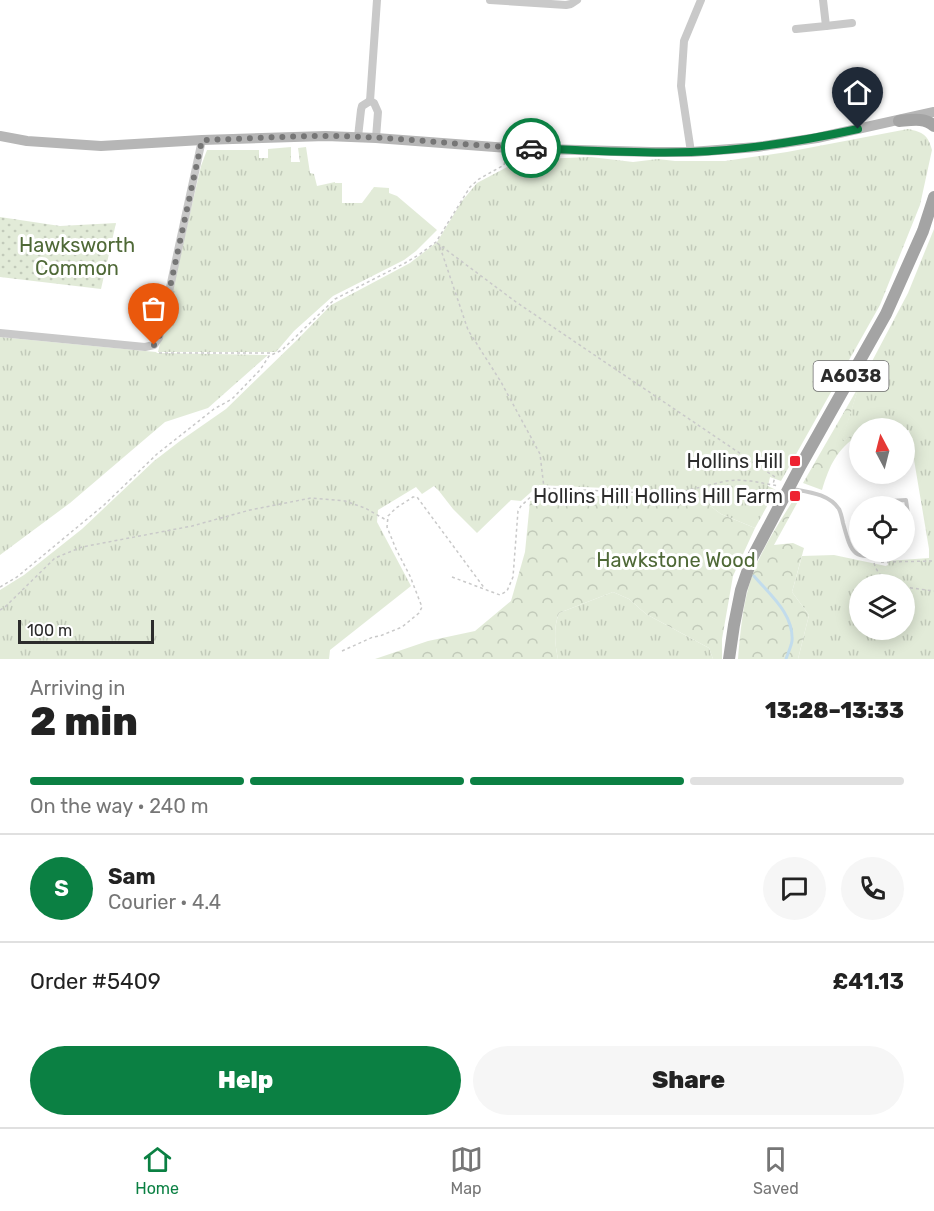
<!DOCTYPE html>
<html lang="en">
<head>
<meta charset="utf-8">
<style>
  body { margin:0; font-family:Rubik,sans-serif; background:#f6f6f6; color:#222; height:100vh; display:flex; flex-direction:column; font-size:22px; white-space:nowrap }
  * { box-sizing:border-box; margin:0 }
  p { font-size:20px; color:#767676 }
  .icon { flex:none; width:33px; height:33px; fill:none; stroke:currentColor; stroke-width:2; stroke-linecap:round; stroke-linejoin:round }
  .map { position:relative; height:659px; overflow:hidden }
  .sheet { display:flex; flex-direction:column; background:#fff; flex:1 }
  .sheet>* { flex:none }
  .needle { width:39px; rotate:353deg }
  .fabs { position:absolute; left:849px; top:418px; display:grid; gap:12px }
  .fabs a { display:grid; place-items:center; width:66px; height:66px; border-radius:50%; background:#fff; box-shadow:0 3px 15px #0003; font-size:30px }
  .scale { position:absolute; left:18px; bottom:15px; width:136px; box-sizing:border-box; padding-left:6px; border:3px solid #2c2c2c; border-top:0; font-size:16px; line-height:21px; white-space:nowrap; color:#2c2c2c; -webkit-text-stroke:4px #fff; paint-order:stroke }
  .pin { position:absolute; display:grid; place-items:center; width:51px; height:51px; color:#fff; margin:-62px -26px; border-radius:50% 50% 50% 0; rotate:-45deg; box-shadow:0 0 6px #0007 }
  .pin .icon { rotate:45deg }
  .courier { position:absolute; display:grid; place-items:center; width:60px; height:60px; margin:-30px; border:4px solid #0b8043; border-radius:50%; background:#fff; color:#222; box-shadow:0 2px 8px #0007 }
  .overview em { font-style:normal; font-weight:800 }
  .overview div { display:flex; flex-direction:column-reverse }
  .overview { display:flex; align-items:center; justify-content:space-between; height:102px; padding:0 30px }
  h1 { font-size:39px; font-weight:800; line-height:45px }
  .bar { display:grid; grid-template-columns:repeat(4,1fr); gap:9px 6px; align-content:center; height:72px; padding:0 30px }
  .bar i { height:8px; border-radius:4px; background:#e0e0e0 }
  .bar .on { background:#0b8043 }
  .bar p { grid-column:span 4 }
  .line { display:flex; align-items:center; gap:15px; padding:0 30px; border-top:2px solid #e0e0e0 }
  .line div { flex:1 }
  .round { display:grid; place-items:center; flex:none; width:63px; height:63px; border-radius:32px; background:#f6f6f6 }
  .action { display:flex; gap:12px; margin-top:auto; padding:12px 30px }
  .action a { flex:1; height:69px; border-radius:36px; background:#0b8043; color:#fff; font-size:24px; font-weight:800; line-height:69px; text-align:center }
  .action a+a { background:#f6f6f6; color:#222 }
  .tab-bar { display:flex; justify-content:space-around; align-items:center; height:84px; border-top:2px solid #e0e0e0; background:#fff; font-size:16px; color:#767676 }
  .tab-bar a { display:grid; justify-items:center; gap:3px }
  .tab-bar .on { color:#0b8043 }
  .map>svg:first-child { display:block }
</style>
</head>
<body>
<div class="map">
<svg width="934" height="659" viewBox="0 0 934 659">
  <defs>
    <pattern id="grass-tufts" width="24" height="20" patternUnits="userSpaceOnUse" patternTransform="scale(1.5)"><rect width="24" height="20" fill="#e2ebd8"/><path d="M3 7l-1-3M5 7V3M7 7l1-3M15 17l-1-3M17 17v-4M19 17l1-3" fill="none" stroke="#c2caba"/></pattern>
    <pattern id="forest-crowns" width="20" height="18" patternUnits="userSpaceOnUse" patternTransform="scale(1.5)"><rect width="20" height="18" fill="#e2ebd8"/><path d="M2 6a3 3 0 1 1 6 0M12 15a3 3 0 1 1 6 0" fill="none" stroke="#c2caba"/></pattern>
    <pattern id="park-dots" width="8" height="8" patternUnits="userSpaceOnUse" patternTransform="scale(1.5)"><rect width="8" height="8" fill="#e2ebd8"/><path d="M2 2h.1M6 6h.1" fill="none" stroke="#c2caba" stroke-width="1.8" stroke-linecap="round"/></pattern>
  </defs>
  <rect width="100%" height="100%" fill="#fff"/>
  <g fill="url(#grass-tufts)" fill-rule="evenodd">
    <path d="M908 129C923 132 928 135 932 150L920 205 880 305 781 481 770 477 768 486 776 490 755 528 721 514 701 499H680L670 491 539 485 521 501 511 500 477 533 453 509 439 491 434 486 422 494 416 487 378 510 377 522 411 586 330 650 329 659H0V590L24 575 82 529 154 461 180 441 226 409 298 339 331 305 410 263 437 242 462 201 477 183 511 165 539 159 591 157 633 162 658 159 675 161H725L787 152Z"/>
    <polygon points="291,147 291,162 300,162 298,148 306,147 310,173 314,174 317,186 335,182 335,183 342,183 342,203 362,203 374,187 389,188 389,193 397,196 437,230 416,251 404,260 333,296 294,331 276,352 158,352 201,166 207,150 259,150 259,158 268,158 268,149"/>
    <path d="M934 229V659H798L809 615 792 592 802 556 834 555 886 566 888 565 887 561 929 558V549L909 430 905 431 904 429H873L871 424 863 429H860L859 431 841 442 859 386 908 293ZM860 585H904V630H860Z"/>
    <polygon points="0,337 156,352 157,353 268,355 208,408 165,422 70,503 0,555"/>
    <path d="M613 592 629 599 646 614 709 648 713 659H558C555 644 553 628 559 613Z"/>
  </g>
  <g fill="url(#forest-crowns)">
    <path d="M859 386 842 441 859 431V434C836 451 830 464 822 490L803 483Z"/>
    <path d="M797 494 801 496 774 545 793 543 804 548 792 592 809 615 798 659H738C741 625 744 590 759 559 770 536 784 515 797 494Z"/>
    <path d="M611 495 701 499 721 514 755 528 733 576 722 639V659H713L709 648 646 614 629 599 613 592 559 613C553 628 555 644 558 659H375L428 641 475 631 511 601 525 552 530 501Z"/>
  </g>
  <polygon fill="url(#park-dots)" points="0,217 60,226 116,223 101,289 0,277"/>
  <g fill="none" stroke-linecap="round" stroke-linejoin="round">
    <path stroke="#c2dcec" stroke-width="3" d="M754 576C770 595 794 614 792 641 791 647 788 653 786 659"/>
    <g stroke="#c9c9c9" stroke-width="1.5" stroke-dasharray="3 3" stroke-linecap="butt">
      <polyline points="437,243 516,302 775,477 773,484"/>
      <polyline points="440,247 468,330 501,382 540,454 544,488"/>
      <polyline points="159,353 271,353"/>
      <polyline points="881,562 934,561"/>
      <path d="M874 563C877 574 885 580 895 585"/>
      <polyline points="452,577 500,595 507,591 513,577 518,511 521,506 540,488 672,494 726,481 738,480 751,481 779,486"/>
      <polyline points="0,587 17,577 104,505 157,454 214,409 232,399 260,370 269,356 282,350 335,299 405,263 420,254 436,242 470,187 479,179 504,165 506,157"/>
      <polyline points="904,587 934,591"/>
      <polyline points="0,610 5,607 55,558 82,547 192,526 250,510 311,498 345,501 365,508 388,521"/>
      <polyline points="342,651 373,637 380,636 402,627 419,613 422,607 410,576 396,549 387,527 388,516 396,508 413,497 417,497 485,589"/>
    </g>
    <g stroke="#c9c9c9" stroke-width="4">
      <path d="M793 489C809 492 829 494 839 509 841 513 842 518 843 523 851 552 853 563 887 552"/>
      <path d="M890 501 906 500C908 514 911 527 904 540"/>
    </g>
    <g stroke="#c9c9c9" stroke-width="8">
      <polyline points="490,0 566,5 571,4 577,0"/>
      <polyline points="826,26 852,23"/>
      <polyline points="796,29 826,26 823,0"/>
      <polyline points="370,101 377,0"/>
      <polyline points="358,137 361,110 362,106 370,101 374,103 378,112 376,138"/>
      <polyline points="691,152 681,86 684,41 701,0"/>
      <polyline points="0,333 145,347 154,345 159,338 202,140"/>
    </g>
    <polyline stroke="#b6b6b6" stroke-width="10" points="0,136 27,141 101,146 202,140 326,136 376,138 508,148 651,152 691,152 757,147 817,138 934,112"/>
    <g stroke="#a4a4a4" stroke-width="12">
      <path d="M899 121C911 120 925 117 934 126"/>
      <polyline points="729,659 734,625 741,590 752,558 801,465 886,314 923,231 934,197"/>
    </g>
  </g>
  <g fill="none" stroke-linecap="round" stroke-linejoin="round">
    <path stroke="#767676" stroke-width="6" stroke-dasharray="0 10.8" d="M154 345 159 338 202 140C243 139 285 136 326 136 394 136 463 146 531 148"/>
    <path stroke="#0b8043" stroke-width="8" d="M531 148C584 150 638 154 691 152 747 150 803 141 858 129"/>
  </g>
  <g fill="#ee2231" stroke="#fff" stroke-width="2">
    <rect x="789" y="455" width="12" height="12" rx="3"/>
    <rect x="789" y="490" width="12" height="12" rx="3"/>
  </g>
  <g text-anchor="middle" stroke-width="6" stroke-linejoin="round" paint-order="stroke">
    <rect fill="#fff" stroke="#6b6b6b" stroke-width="1.5" x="813.5" y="361" width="75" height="30" rx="4.5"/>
    <g font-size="18" font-weight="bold" fill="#2c2c2c">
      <text x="851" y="382">A6038</text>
    </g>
    <g font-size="20" fill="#4f6937" stroke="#fff">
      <text x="77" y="252">Hawksworth<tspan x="77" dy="23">Common</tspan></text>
      <text x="676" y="567">Hawkstone Wood</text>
    </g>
    <g font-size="20" fill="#2c2c2c" stroke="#fff" text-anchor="end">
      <text x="783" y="468">Hollins Hill</text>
      <text x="783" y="503">Hollins Hill Hollins Hill Farm</text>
    </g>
  </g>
</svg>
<div class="fabs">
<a><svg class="needle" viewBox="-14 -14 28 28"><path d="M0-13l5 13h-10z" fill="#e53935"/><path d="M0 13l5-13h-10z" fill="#767676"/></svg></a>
<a><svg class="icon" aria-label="locate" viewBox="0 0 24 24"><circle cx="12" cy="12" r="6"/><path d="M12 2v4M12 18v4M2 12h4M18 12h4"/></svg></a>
<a><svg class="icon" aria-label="layers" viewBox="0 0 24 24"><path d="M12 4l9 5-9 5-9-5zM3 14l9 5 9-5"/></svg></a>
</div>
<div class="scale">100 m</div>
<div class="pin" style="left:154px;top:345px;background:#ea580c"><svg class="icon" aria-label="bag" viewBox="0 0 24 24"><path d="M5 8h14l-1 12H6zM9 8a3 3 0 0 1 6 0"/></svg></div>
<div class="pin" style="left:858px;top:129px;background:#1f2937"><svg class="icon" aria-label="home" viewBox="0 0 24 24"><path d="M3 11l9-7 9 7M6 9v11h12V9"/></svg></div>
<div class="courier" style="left:531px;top:148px"><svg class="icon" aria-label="car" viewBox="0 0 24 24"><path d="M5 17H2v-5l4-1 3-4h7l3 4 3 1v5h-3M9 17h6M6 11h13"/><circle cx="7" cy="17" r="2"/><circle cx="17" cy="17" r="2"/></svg></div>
</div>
<section class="sheet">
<div class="overview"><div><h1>2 min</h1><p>Arriving in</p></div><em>13:28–13:33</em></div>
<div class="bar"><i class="on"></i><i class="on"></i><i class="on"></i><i></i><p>On the way · 240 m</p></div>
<div class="line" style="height:108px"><b class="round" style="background:#0b8043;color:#fff">S</b><div><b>Sam</b><p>Courier · 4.4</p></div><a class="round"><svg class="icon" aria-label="chat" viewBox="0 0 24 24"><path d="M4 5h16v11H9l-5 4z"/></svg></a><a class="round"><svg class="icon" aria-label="phone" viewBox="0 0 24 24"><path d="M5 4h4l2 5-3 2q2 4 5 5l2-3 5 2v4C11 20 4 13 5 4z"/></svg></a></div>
<div class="line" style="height:78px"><div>Order #5409</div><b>£41.13</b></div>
<div class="action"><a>Help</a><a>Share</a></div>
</section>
<nav class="tab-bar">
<a class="on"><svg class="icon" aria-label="home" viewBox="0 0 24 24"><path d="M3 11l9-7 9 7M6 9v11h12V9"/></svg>Home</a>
<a><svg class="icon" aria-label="map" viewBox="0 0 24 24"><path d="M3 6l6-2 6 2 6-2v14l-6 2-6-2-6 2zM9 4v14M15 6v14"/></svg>Map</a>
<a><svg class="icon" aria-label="saved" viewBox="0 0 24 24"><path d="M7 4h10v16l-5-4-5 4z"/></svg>Saved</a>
</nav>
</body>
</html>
